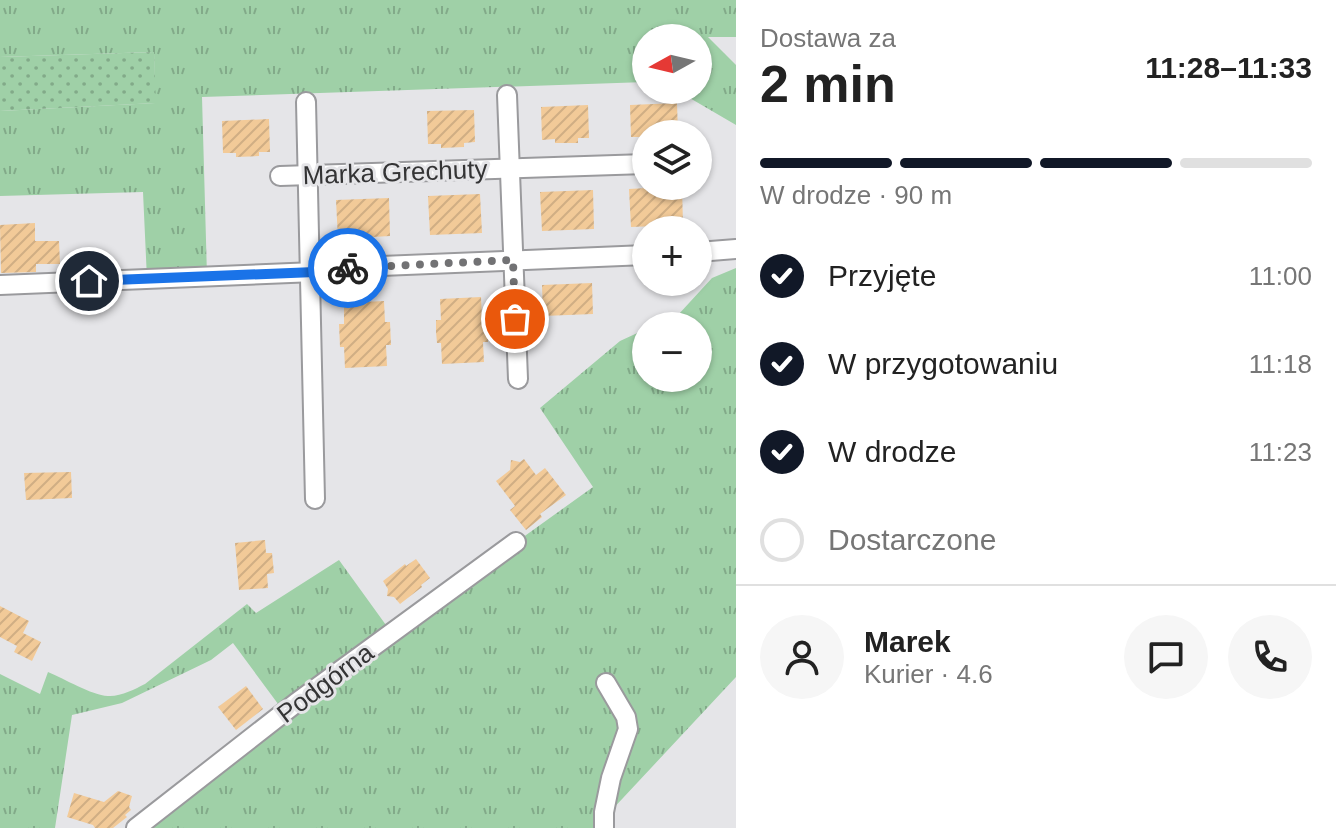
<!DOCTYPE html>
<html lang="pl">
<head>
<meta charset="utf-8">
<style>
  body { margin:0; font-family:Arial,sans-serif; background:#f6f6f6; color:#222; height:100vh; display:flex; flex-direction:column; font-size:30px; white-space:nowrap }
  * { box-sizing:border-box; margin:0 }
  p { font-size:26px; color:#767676 }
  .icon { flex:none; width:44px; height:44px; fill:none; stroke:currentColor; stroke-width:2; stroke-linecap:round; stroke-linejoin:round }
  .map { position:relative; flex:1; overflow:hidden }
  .panel { display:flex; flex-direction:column; background:#fff; width:600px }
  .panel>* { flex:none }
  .needle { width:52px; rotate:262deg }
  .controls { position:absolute; left:632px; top:24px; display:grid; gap:16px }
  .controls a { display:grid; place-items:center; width:80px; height:80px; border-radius:50%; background:#fff; box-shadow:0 2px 6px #0004; font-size:40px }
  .pin { position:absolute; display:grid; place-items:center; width:68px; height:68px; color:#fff; margin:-34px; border:4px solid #fff; border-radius:50%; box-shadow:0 2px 8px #0007 }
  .courier { position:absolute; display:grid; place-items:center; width:80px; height:80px; margin:-40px; border:6px solid #1a73e8; border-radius:50%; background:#fff; color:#222; box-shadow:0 2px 10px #0007 }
  .summary em { font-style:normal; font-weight:700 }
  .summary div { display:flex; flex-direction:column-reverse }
  .summary { display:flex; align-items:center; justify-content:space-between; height:136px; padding:0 24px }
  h1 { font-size:52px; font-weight:700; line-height:60px }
  .bar { display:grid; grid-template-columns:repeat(4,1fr); gap:12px 8px; align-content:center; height:96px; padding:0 24px }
  .bar i { height:10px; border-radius:6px; background:#e0e0e0 }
  .bar .current { background:#111827 }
  .bar p { grid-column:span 4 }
  .line { display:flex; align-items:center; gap:20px; padding:0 24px; border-top:2px solid #e0e0e0 }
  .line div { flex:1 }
  .round { display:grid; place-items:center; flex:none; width:84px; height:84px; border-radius:42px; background:#f6f6f6 }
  ol { padding:0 24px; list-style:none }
  li { display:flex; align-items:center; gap:24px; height:88px }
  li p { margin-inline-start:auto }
  li .icon { padding:8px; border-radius:50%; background:#111827; color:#fff; stroke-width:4 }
  li:last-child { color:#767676 }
  li i { width:44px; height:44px; border:4px solid #e0e0e0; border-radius:50% }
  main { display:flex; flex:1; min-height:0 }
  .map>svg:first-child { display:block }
</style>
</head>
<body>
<main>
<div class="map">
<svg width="736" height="828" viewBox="0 0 736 828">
  <defs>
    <pattern id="grass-tufts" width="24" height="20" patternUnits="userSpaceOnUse" patternTransform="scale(2)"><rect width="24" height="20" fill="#9fd0a7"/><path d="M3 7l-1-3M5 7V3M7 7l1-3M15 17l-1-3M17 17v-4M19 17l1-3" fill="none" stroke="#82aa89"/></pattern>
    <pattern id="garden-dots" width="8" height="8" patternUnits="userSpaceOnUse" patternTransform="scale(2)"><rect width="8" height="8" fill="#9fd0a7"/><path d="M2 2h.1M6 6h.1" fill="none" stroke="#82aa89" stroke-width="1.8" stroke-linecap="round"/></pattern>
    <pattern id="building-hatch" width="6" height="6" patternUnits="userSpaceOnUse" patternTransform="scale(2)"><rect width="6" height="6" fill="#f2ca98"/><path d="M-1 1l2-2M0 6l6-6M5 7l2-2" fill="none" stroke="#d0ae84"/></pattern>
  </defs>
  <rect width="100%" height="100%" fill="#e5e5e8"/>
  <g fill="url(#grass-tufts)">
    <polygon points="0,0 736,0 736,37 708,37 736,65 736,125 676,90 698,90 698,38 646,38 646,82 202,97 207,276 147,279 143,192 0,196 0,111 155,103 154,52 0,57"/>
    <path d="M736 268V677L595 828H136L284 712 233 643 211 660 122 703 72 715 55 828H0V674L40 694 48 672C65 679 91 695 108 696 120 697 135 689 145 684L247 604 256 613 339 560 391 632 593 487 540 408 620 341 646 329V378H698V326H654L678 315 712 278Z"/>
  </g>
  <polygon fill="url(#garden-dots)" points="154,52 156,103 0,111 0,57"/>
  <g fill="url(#building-hatch)">
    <polygon points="677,103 678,134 646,134 646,137 631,137 630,105"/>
    <polygon points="588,105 589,138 578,138 578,143 555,143 555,139 542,140 541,107"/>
    <polygon points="474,110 475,142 464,143 464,147 441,148 441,144 428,144 427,111"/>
    <polygon points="269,119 270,152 259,152 259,156 236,157 236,153 223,153 222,121"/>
    <polygon points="682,186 683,225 631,227 629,189"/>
    <polygon points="593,190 594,229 542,231 540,192"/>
    <polygon points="480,194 482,233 430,235 428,196"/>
    <polygon points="389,198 390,236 338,239 336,200"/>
    <polygon points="35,223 35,241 59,241 60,264 36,264 36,272 1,273 0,225"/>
    <polygon points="592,283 593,314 543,316 542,285"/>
    <polygon points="481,297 482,318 487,318 488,342 483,342 484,362 442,364 441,343 437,343 436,332 436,320 441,320 440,299"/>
    <polygon points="384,301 385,322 390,322 391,345 386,345 387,366 345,368 344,347 340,347 339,324 344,324 344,303"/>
    <polygon points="524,459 536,475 545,468 566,495 540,514 542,517 526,530 510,510 515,506 496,481 510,470 511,460 520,462"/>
    <polygon points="71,472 72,498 26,500 24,473"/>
    <polygon points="265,540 266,553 272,553 274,573 267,574 268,588 239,590 235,543"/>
    <polygon points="416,559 430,578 421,585 422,587 400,604 394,597 387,596 388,589 383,581 405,564 406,566"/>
    <polygon points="0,606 29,621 23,633 41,642 32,661 14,652 17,646 0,637"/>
    <polygon points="246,686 263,709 236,730 218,707"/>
    <polygon points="118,791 132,796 129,807 131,810 125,815 127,817 113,828 95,828 93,825 67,817 74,793 104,802"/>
  </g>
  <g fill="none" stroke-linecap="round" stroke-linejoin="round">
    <g stroke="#9a9a9d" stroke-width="22">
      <g id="street">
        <polyline points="507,95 518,379"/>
        <polyline points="306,102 315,499"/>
        <polyline points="280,176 646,164"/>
        <polyline points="698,252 736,249"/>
        <polyline points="0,285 315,272 357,267 646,255"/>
        <polyline points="136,828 296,703 516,542"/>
        <polyline points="604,828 604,812 611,778 628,729 626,717 606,683"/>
      </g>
    </g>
    <use href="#street" stroke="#fff" stroke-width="18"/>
  </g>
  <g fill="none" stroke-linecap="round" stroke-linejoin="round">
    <polyline stroke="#727274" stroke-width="8" stroke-dasharray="0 14.4" points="348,268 513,260 515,319"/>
    <polyline stroke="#1a73e8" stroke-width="10" points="89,281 315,272 348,268"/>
  </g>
  <g text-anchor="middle" stroke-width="6" stroke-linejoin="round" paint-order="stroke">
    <g font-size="26" fill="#343435" stroke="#e5e5e8">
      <text transform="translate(395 172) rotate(-2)" y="9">Marka Grechuty</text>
      <text transform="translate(325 683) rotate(-37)" y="9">Podgórna</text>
    </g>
  </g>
</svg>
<div class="controls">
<a><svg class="needle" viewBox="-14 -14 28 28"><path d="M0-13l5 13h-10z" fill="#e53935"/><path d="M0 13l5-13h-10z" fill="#767676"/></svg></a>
<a><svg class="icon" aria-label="layers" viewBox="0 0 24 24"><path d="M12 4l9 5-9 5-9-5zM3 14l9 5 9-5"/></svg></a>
<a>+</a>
<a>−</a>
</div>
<div class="pin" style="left:515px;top:319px;background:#ea580c"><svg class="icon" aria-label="bag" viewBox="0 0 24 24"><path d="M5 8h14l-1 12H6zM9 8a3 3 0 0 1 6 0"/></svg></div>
<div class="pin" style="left:89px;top:281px;background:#1f2937"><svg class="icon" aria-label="home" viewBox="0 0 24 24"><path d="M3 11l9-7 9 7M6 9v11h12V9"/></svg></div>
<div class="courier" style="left:348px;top:268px"><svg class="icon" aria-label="bike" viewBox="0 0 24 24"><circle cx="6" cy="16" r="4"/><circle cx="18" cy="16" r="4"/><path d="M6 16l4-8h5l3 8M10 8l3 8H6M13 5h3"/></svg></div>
</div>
<section class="panel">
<div class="summary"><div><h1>2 min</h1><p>Dostawa za</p></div><em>11:28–11:33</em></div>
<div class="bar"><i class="current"></i><i class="current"></i><i class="current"></i><i></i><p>W drodze · 90 m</p></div>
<ol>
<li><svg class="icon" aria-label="check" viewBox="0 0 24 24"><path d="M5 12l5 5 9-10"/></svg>Przyjęte<p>11:00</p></li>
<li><svg class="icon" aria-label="check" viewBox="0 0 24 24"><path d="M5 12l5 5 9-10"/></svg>W przygotowaniu<p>11:18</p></li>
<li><svg class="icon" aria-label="check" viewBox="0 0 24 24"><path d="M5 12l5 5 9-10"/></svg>W drodze<p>11:23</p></li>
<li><i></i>Dostarczone</li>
</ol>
<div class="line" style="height:144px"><a class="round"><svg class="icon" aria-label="person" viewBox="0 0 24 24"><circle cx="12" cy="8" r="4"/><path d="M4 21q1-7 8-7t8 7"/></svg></a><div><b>Marek</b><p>Kurier · 4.6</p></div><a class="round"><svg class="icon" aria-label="chat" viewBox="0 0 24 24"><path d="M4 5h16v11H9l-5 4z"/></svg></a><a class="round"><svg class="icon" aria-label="phone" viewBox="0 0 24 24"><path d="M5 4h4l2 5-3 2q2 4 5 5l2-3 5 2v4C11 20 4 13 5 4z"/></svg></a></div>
</section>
</main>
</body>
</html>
